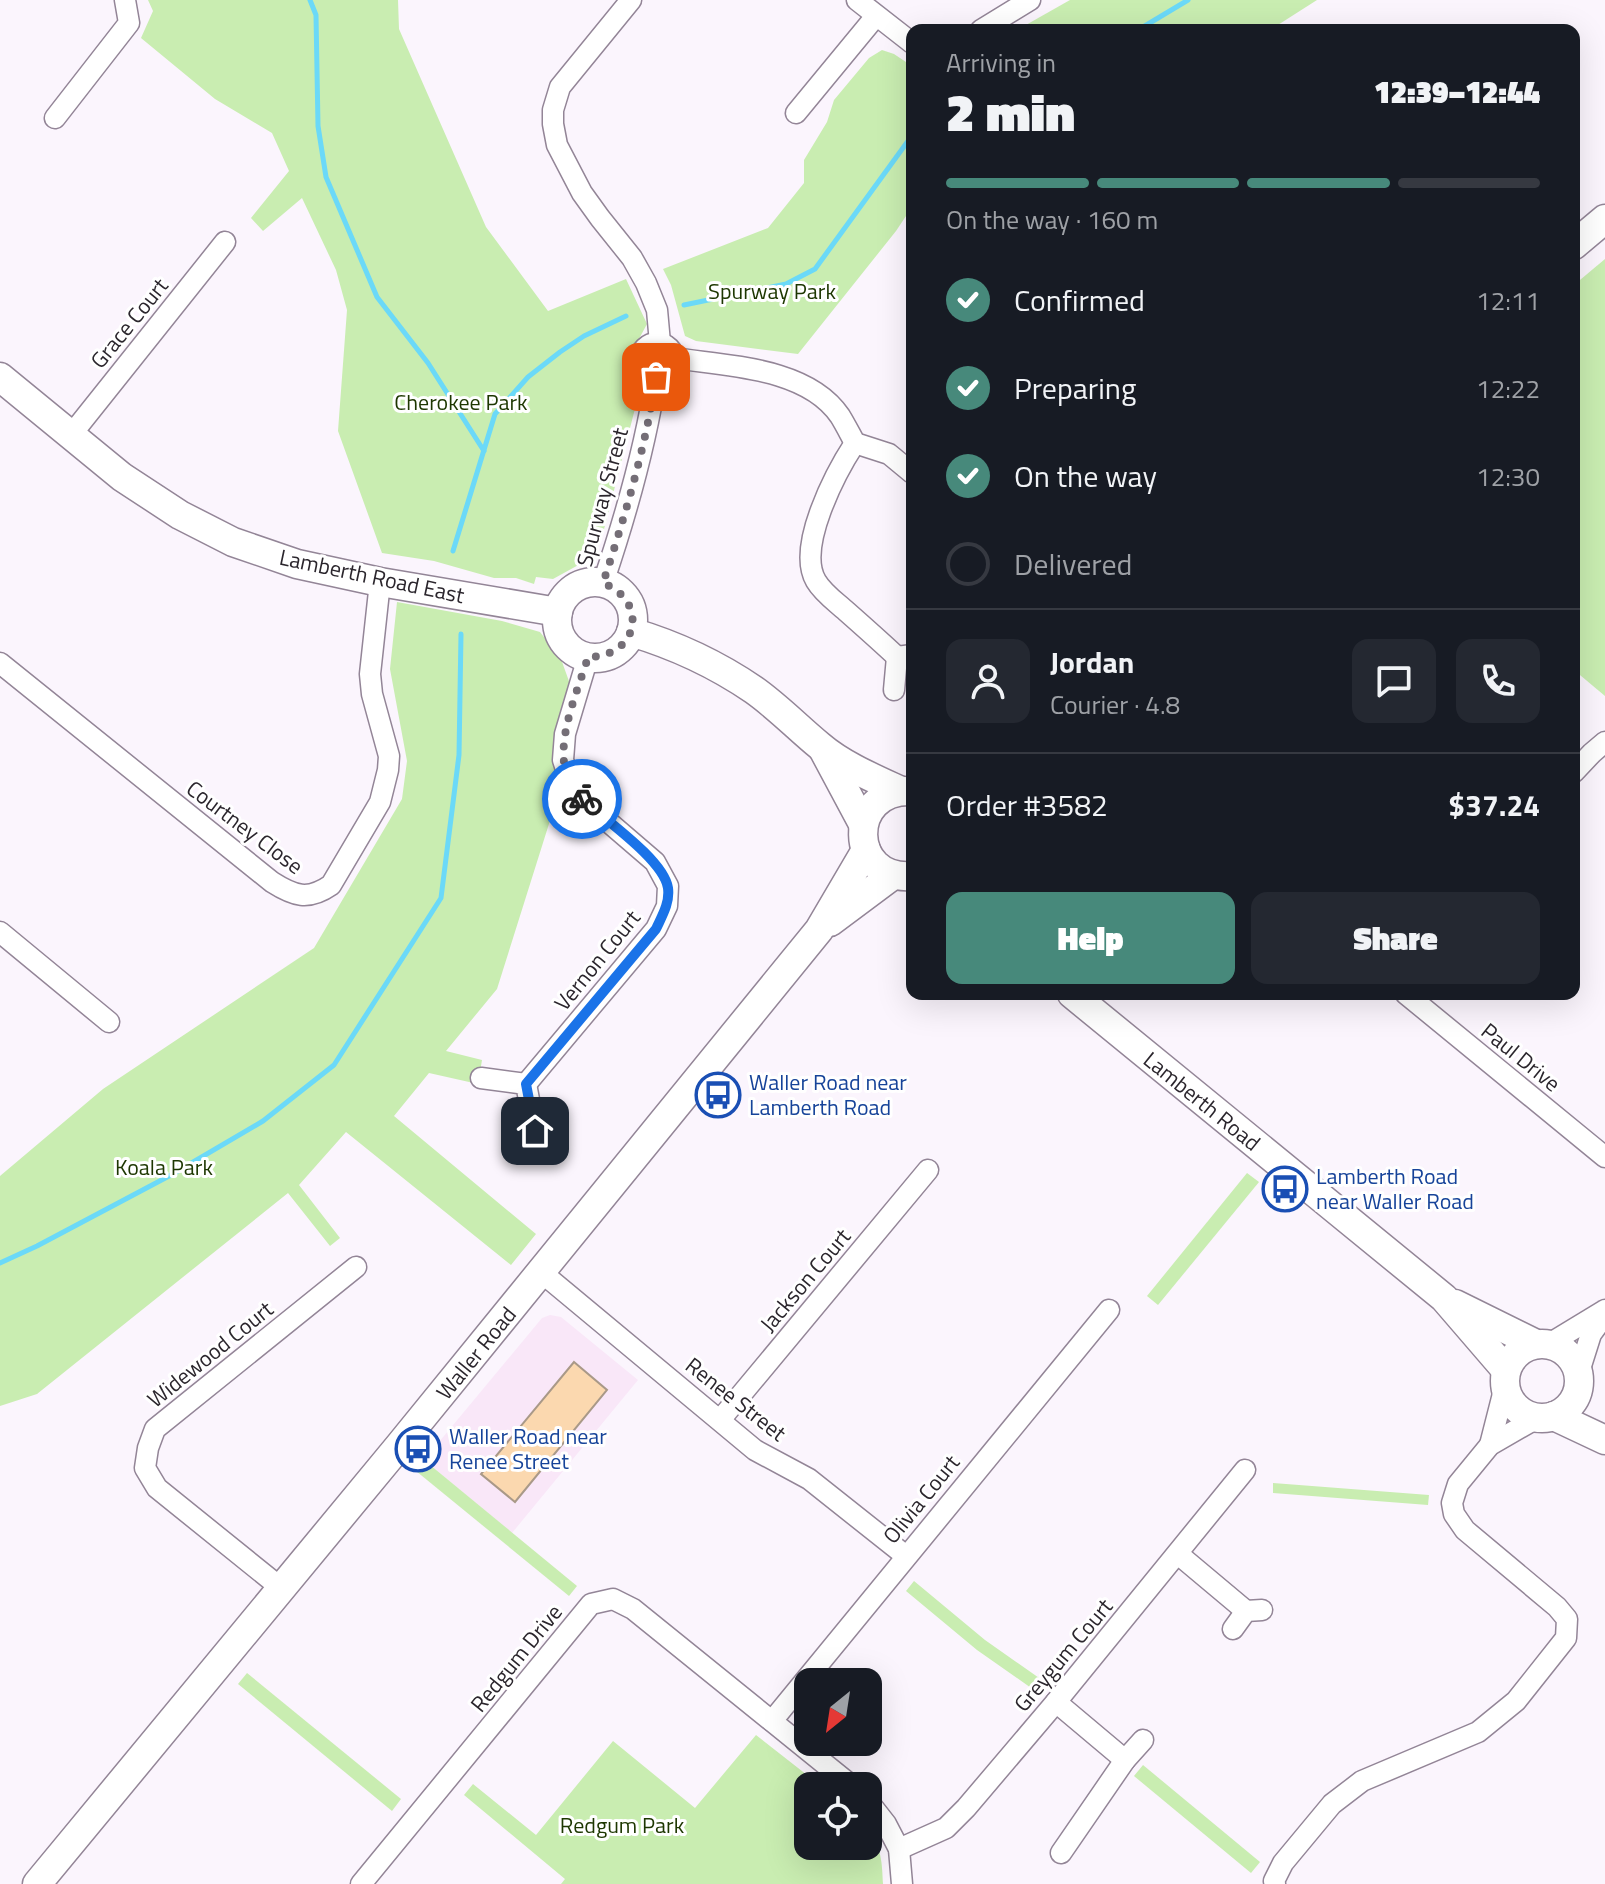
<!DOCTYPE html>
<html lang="en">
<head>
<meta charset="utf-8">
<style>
  body { margin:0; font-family:"Titillium Web",sans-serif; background:#242831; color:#f1f3f6; height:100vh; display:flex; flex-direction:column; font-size:30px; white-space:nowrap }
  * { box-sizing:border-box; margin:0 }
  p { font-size:26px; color:#9ea1a6 }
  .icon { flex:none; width:44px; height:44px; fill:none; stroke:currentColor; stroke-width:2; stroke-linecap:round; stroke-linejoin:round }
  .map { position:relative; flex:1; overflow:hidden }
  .drawer { position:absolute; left:906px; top:24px; width:674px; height:976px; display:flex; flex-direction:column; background:#171b24; border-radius:16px; box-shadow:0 8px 32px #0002 }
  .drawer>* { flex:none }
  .needle { width:52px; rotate:210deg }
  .fabs { position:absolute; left:794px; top:1668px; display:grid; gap:16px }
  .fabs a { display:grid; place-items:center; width:88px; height:88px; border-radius:16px; background:#171b24; box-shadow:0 8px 32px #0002; font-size:40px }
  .pin { position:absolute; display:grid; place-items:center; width:68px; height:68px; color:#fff; margin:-34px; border-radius:16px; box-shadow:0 4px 12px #0006 }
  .courier { position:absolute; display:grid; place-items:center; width:80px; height:80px; margin:-40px; border:6px solid #1a73e8; border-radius:50%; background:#fff; color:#222; box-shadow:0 2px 10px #0007 }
  .headline em { font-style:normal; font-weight:800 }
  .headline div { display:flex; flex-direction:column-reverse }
  .headline { display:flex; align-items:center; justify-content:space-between; height:136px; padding:0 40px }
  h1 { font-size:52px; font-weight:800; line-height:60px }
  .bar { display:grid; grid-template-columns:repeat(4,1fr); gap:12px 8px; align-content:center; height:96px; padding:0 40px }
  .bar i { height:10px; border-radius:6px; background:#363941 }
  .bar .active { background:#47897b }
  .bar p { grid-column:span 4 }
  .line { display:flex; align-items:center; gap:20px; padding:0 40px; border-top:2px solid #363941 }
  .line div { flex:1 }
  .round { display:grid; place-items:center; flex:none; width:84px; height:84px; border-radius:16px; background:#242831 }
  ol { padding:0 40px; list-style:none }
  li { display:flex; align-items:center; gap:24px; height:88px }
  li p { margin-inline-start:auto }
  li .icon { padding:8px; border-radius:50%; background:#47897b; color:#fff; stroke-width:4 }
  li:last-child { color:#9ea1a6 }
  li i { width:44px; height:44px; border:4px solid #363941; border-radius:50% }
  .cta { display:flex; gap:16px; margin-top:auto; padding:16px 40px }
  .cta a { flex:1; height:92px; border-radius:16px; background:#47897b; color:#fff; font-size:32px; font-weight:800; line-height:92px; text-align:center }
  .cta a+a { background:#242831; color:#f1f3f6 }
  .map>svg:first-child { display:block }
</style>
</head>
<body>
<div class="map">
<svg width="1605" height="1884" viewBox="0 0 1605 1884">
  <rect width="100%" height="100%" fill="#fbf5fd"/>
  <polygon fill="#f9e7f8" points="550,1315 561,1317 638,1380 512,1533 424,1460 542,1318"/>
  <g fill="#c9edb1">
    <polygon points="148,0 398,0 399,29 486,227 548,311 626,279 647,324 626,363 638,397 602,537 582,563 553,579 536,577 534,584 516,578 494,578 434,561 382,553 338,431 347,310 336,270 302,198 263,231 251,218 289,171 272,133 215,99 141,38 153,11"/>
    <polygon points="1070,0 1317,0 1270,30 1017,30"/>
    <polygon points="882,50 894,54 912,66 912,207 896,231 798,354 696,341 685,336 671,285 663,269 768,228 804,183 804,160 827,122 834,100 869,58"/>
    <polygon points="1605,259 1605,696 1574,670 1574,285"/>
    <polygon points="397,602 502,621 540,632 561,659 570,684 555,736 559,792 497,989 446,1051 482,1060 478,1084 429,1073 394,1116 536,1234 511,1265 346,1132 299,1185 340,1238 330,1246 288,1193 37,1394 0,1406 0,1176 103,1089 314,948 402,799 407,761 390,669"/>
    <polygon points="1247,1173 1259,1182 1158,1305 1147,1296"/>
    <polygon points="424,1460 577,1586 569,1596 416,1471"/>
    <polygon points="1273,1483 1429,1495 1428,1505 1273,1493"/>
    <polygon points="914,1581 985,1640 1042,1680 1034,1690 977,1650 906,1591"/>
    <polygon points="247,1673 401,1799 392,1811 238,1684"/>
    <path d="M756 1735 821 1786H808V1846H868V1830C882 1847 882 1864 883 1884H561L565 1879 464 1795 473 1784 536 1835 613 1741 695 1808Z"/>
    <polygon points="1143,1765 1260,1862 1251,1873 1134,1776"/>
  </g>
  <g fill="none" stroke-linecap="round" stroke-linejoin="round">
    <g stroke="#6bd9f8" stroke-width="5">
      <polyline points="310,0 316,15 318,126 326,177 377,297 428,363 484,451"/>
      <polyline points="1138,30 1188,0"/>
      <polyline points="684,305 786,284 815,269 908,141 912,139"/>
      <polyline points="453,551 495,414 528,377 560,352 584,336 626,316"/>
      <polyline points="0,1263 37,1246 171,1175 263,1121 334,1065 441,898 459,755 461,634"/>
    </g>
  </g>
  <polygon fill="#fbd8af" stroke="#a99988" stroke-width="2" points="574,1362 607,1390 515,1502 481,1474"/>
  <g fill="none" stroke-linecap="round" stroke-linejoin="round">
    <g stroke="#938597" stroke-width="23">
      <g id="street">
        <polyline points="631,0 560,87 553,110 553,124 557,145 582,193 600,218 632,258 646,283 657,310 660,343"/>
        <polyline points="857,0 912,43"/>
        <polyline points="981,30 1030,0"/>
        <polyline points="796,113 876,16"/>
        <polyline points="55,118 129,23 125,0"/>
        <circle cx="657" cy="360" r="17"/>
        <path d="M674 358C726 366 807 367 840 416 845 424 850 434 855 443L889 454 912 473"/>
        <polyline points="71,435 225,242"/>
        <path d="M855 443C836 472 796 547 816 581 823 593 836 602 846 611 863 626 880 641 897 657"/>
        <path d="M603 583C625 518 646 444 656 377"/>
        <path d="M0 663 272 882C294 896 308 901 331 885L380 802 388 770 389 756 372 694 370 674 380 582"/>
        <polyline points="894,690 897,657 912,655"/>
        <polyline points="1574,772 1592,753 1605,742"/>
        <polyline points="0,932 109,1022"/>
        <polyline points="1406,994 1605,1157"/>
        <polyline points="481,1078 526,1084 535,1131"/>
        <polyline points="526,1084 656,929 667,906 668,886 655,862 577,795 571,785 563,760 565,734 588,657"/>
        <polyline points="541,1272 755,1450 809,1479 906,1556"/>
        <polyline points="1549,1344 1605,1310"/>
        <polyline points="1579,1372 1591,1334 1605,1315"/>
        <polyline points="720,1420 928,1170"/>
        <polyline points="1490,1445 1505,1386"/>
        <polyline points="1178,1554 1246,1611"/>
        <polyline points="281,1588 157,1488 145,1468 148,1448 155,1429 356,1267"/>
        <polyline points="1233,1629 1246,1611 1262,1610"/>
        <polyline points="1056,1702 1125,1760"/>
        <polyline points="772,1721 1109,1310"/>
        <polyline points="868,1801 886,1824 899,1849 902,1884"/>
        <polyline points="899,1849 946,1828 966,1808 1056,1702 1245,1470"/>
        <polyline points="1061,1853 1125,1760 1143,1740"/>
        <polyline points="361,1884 591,1604 613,1599 633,1609 852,1786"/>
        <polyline points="1275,1884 1274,1881 1283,1863 1332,1804 1362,1781 1478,1732 1516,1701 1566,1638 1567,1619 1557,1607 1465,1530 1454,1514 1452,1503 1458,1484 1490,1445 1537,1418"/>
      </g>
    </g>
    <g stroke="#938597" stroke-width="31">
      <g id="secondary">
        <polyline points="1574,245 1605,219"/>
        <polyline points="0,377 122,477 180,515 233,542 297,564 380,582 558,612"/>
        <circle cx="595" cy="620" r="38"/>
        <path d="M631 632C675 645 716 664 754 690 778 707 798 728 820 746 842 765 875 779 901 791"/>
        <polyline points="824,751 863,824"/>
        <path d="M911 791C846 789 848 881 912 876"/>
        <polyline points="830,922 893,875"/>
        <polyline points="1072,994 1444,1298 1506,1370"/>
        <polyline points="1455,1304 1536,1344"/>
        <circle cx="1542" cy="1381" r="37"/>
        <polyline points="1554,1416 1605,1440"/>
        <polyline points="37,1884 399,1446 819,930 866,850"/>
      </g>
    </g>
    <use href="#street" stroke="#fff" stroke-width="20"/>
    <use href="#secondary" stroke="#fff" stroke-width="28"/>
  </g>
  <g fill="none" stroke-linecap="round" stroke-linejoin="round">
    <path stroke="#746e76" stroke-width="8" stroke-dasharray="0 14.4" d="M582 799C543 764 576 698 588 657 638 657 650 602 603 583 625 516 646 446 656 377"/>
    <path stroke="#1a73e8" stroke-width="10" d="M535 1131 526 1084 656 929C662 916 670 903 668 888 664 860 604 819 582 799"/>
  </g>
  <defs>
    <g id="bus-ring" transform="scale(2.3)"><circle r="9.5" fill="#fff" stroke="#1a4fb4" stroke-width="1.5"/><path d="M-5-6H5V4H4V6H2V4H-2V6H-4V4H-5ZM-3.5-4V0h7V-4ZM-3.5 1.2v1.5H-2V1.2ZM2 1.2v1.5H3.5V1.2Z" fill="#1a4fb4"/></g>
  </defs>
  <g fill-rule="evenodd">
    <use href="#bus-ring" x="718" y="1095"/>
    <use href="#bus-ring" x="1285" y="1189"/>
    <use href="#bus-ring" x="418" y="1449"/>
  </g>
  <g text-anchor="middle" stroke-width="6" stroke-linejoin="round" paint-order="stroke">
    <g font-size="22" fill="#1d3701" stroke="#fff">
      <text x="772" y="299">Spurway Park</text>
      <text x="461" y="410">Cherokee Park</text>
      <text x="164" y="1175">Koala Park</text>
      <text x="622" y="1833">Redgum Park</text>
    </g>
    <g font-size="22" fill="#2b262d" stroke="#fff">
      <text transform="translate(129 323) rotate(-51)" y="8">Grace Court</text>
      <text transform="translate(602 497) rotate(-75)" y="8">Spurway Street</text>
      <text transform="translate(372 576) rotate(12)" y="8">Lamberth Road East</text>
      <text transform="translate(245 827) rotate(37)" y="8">Courtney Close</text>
      <text transform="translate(597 960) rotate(-51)" y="8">Vernon Court</text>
      <text transform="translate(1521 1057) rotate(39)" y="8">Paul Drive</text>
      <text transform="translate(1202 1101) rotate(39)" y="8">Lamberth Road</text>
      <text transform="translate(805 1280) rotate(-50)" y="8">Jackson Court</text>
      <text transform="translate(476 1353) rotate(-51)" y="8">Waller Road</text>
      <text transform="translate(210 1354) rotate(-39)" y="8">Widewood Court</text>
      <text transform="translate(736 1399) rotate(38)" y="8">Renee Street</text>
      <text transform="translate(921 1499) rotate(-51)" y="8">Olivia Court</text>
      <text transform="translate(1063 1655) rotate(-50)" y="8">Greygum Court</text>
      <text transform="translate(516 1658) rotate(-51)" y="8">Redgum Drive</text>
    </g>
    <g font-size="22" fill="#164399" stroke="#fff" text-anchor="start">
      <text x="749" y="1090">Waller Road near<tspan x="749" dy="25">Lamberth Road</tspan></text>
      <text x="1316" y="1184">Lamberth Road<tspan x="1316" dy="25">near Waller Road</tspan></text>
      <text x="449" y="1444">Waller Road near<tspan x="449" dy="25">Renee Street</tspan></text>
    </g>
  </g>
</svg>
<div class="fabs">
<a><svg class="needle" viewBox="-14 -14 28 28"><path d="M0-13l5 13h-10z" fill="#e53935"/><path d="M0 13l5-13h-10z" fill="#9ea1a6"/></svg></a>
<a><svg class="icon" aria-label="locate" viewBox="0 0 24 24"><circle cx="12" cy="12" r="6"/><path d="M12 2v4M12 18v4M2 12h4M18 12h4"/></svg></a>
</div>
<div class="pin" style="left:656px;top:377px;background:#ea580c"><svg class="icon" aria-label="bag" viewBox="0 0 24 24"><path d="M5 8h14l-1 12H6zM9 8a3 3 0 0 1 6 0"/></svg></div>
<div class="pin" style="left:535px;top:1131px;background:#1f2937"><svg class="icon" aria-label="home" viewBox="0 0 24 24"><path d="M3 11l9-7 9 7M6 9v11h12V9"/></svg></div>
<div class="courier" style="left:582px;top:799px"><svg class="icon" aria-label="bike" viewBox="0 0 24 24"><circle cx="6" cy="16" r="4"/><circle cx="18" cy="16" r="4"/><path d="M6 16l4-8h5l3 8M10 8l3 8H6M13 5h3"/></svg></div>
<section class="drawer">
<div class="headline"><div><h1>2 min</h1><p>Arriving in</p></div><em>12:39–12:44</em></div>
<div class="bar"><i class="active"></i><i class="active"></i><i class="active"></i><i></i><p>On the way · 160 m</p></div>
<ol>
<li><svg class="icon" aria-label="check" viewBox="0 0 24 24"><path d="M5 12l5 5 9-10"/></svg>Confirmed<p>12:11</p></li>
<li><svg class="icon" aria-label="check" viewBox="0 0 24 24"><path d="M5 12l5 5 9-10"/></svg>Preparing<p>12:22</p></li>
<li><svg class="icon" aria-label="check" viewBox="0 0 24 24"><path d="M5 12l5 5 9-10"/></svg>On the way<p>12:30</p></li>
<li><i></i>Delivered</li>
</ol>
<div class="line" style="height:144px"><a class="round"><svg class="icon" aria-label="person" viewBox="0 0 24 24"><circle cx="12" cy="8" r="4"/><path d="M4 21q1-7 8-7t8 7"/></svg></a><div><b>Jordan</b><p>Courier · 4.8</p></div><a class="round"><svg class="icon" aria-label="chat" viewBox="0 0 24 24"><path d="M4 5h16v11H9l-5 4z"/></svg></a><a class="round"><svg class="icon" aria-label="phone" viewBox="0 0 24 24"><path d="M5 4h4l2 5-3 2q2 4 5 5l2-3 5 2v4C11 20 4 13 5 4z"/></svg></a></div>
<div class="line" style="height:104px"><div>Order #3582</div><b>$37.24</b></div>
<div class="cta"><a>Help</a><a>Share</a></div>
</section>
</div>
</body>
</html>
